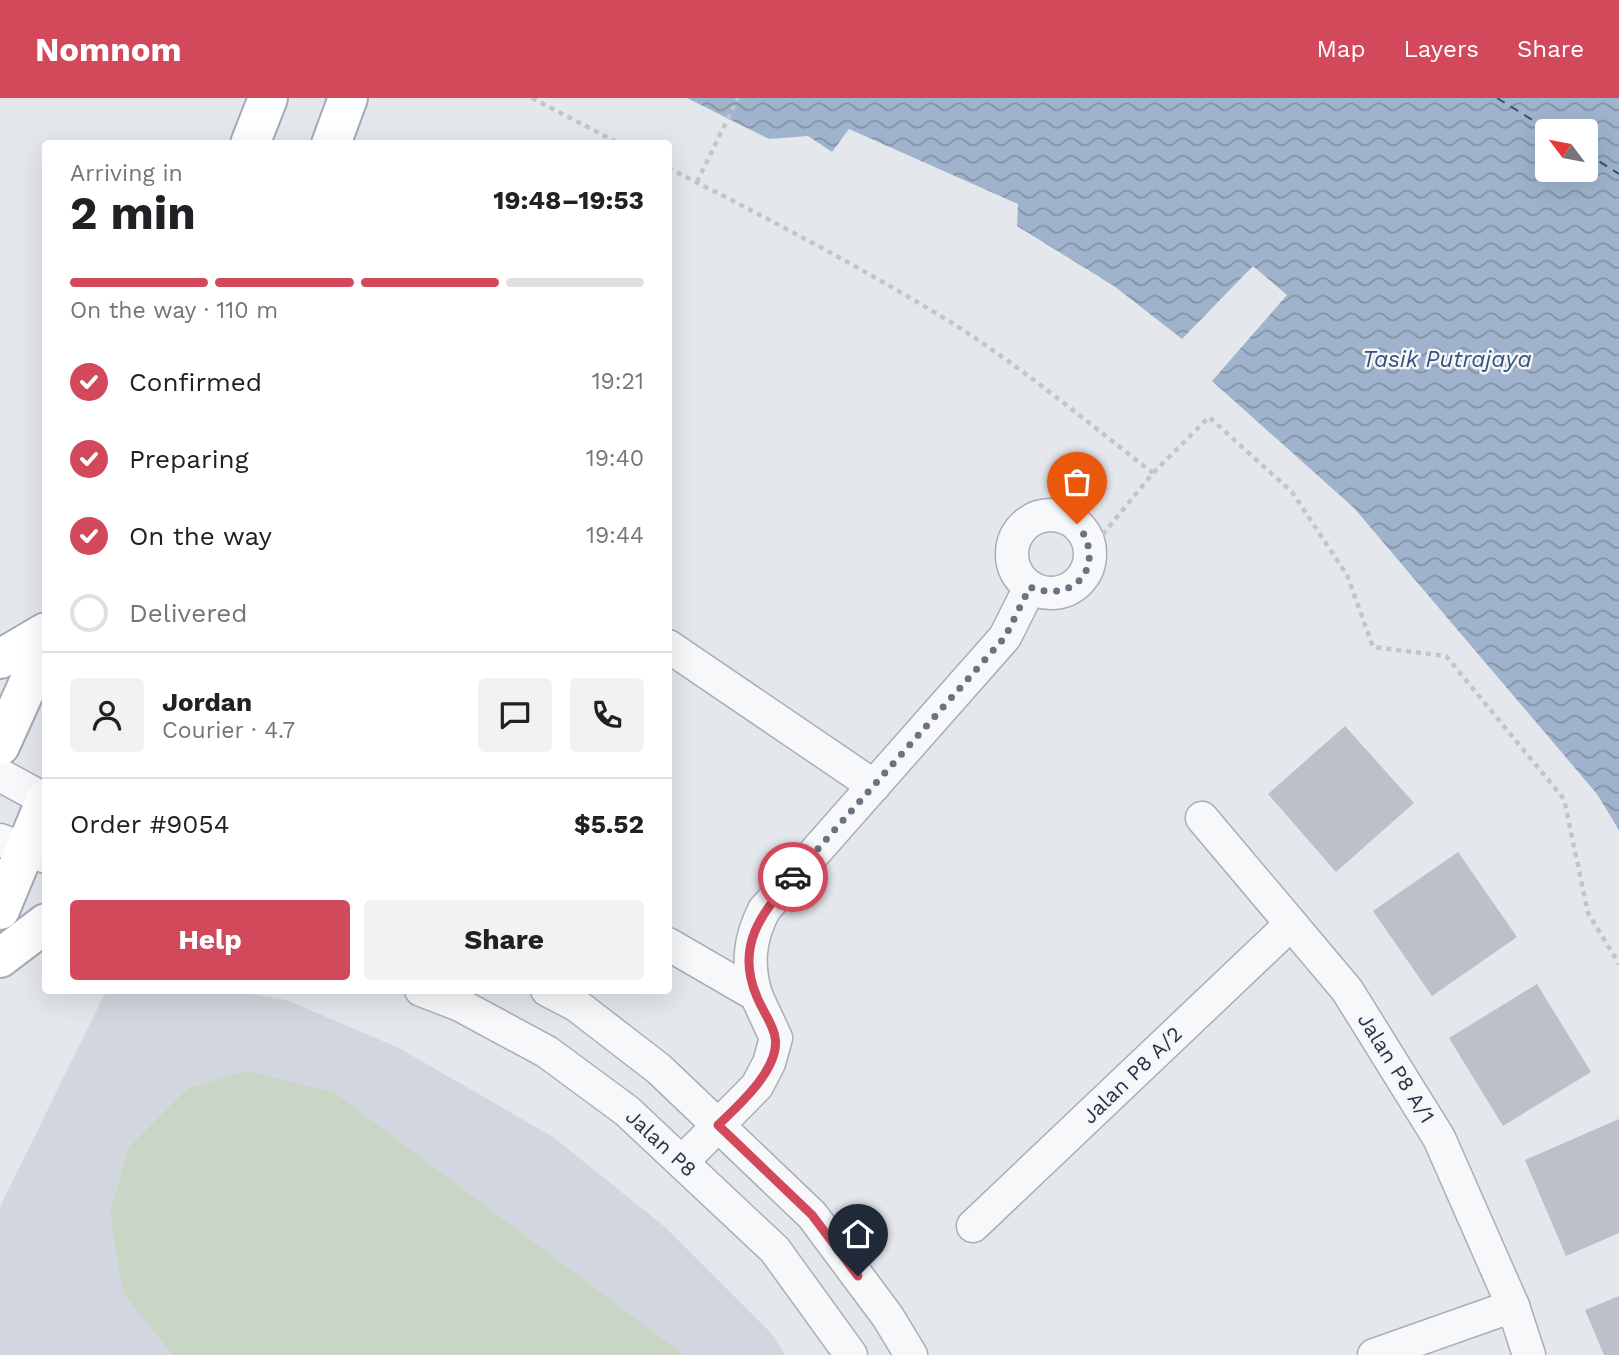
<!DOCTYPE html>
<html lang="en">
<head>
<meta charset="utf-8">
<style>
  body { margin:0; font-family:"Work Sans",sans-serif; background:#f2f2f2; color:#202124; height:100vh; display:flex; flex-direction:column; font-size:26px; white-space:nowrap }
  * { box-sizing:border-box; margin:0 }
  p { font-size:23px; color:#757577 }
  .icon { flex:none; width:38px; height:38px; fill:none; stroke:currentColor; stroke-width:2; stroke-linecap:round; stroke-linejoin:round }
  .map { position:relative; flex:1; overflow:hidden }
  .panel { position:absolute; left:42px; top:42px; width:630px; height:854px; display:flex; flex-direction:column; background:#fff; border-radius:7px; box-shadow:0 7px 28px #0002 }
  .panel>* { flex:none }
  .needle { width:46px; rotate:302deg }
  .fabs { position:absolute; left:1535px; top:21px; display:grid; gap:14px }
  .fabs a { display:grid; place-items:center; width:63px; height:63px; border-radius:7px; background:#fff; box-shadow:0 7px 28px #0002; font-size:35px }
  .pin { position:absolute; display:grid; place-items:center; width:60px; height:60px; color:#fff; margin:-72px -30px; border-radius:50% 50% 50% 0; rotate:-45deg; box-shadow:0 0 7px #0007 }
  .pin .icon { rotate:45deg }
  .courier { position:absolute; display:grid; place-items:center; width:70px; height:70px; margin:-35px; border:5px solid #d1495b; border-radius:50%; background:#fff; color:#222; box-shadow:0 2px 9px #0007 }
  .headline em { font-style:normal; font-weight:700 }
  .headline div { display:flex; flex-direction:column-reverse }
  .headline { display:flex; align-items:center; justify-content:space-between; height:119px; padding:0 28px }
  h1 { font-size:46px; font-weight:700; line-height:52px }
  .bar { display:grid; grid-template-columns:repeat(4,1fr); gap:10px 7px; align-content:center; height:84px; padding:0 28px }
  .bar i { height:9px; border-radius:5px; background:#e0e0e0 }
  .bar .current { background:#d1495b }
  .bar p { grid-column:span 4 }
  .line { display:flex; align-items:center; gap:18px; padding:0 28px; border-top:2px solid #e0e0e0 }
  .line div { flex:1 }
  .round { display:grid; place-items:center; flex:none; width:74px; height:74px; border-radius:7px; background:#f2f2f2 }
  ol { padding:0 28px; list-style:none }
  li { display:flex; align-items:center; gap:21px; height:77px }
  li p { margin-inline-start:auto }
  li .icon { padding:7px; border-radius:50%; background:#d1495b; color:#fff; stroke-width:4 }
  li:last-child { color:#757577 }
  li i { width:38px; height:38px; border:4px solid #e0e0e0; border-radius:50% }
  .button { display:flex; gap:14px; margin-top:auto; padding:14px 28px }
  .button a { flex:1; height:80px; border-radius:7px; background:#d1495b; color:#fff; font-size:28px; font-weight:700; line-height:80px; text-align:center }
  .button a+a { background:#f2f2f2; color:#202124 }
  header { display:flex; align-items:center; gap:42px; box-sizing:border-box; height:98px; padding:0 35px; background:#d1495b; color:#fff }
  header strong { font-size:33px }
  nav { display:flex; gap:38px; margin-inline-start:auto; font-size:24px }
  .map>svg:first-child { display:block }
</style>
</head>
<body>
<header>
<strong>Nomnom</strong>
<nav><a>Map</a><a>Layers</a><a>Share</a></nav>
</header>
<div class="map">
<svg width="1619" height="1257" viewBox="0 0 1619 1257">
  <defs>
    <pattern id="water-waves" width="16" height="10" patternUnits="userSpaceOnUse" patternTransform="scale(1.75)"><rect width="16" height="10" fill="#9fb4cc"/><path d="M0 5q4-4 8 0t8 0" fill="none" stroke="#8293a7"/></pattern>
  </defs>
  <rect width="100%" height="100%" fill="#e4e7ec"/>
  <polygon fill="#d2d6de" points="106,893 234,893 286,902 399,950 553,1039 665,1129 772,1236 785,1257 0,1257 0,1109"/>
  <polygon fill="#c9d6c5" points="246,973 334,994 684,1257 173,1257 123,1195 110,1114 129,1049 187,991"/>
  <path fill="url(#water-waves)" fill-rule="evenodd" d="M687 0H1619V732L1597 696 1354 410 1212 283 1287 197 1253 168 1182 241 1114 188 1017 128 1018 106 849 31 832 54 808 38 769 41ZM1547 33H1586V72H1547Z"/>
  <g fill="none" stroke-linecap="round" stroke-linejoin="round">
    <g stroke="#34527a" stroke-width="2" stroke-dasharray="9 7" stroke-linecap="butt">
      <polyline points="1497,0 1550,33"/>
      <polyline points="1586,55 1619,76"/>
    </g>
  </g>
  <g fill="#bbc0ca">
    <polygon points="1345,628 1414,705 1336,774 1268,696"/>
    <polygon points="1458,754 1517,839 1432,898 1373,813"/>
    <polygon points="1537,886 1591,974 1503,1028 1449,940"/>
    <polygon points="1619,1021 1619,1135 1566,1158 1525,1062"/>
    <polygon points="1619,1198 1619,1257 1604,1257 1585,1212"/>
  </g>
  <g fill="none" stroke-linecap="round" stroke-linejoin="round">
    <g stroke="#a9aeb7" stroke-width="35">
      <g id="minor">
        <circle cx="1051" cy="456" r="39"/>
        <polyline points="668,548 874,688"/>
        <polyline points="0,677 46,702"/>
        <polyline points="1202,720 1347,892 1439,1040 1513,1208 1529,1257"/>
        <polyline points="0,742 46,759"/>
        <polyline points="668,846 756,897 776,940 769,965 757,988 682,1064"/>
        <polyline points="421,892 460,907 547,954 627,1013 775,1152 851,1257"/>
        <polyline points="547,892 576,907 659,971 812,1117 888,1219 911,1257"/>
        <path d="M756 897C747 866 749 842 764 812L1005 539 1030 489"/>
        <polyline points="973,1128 1291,826"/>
        <polyline points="1374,1257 1513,1208"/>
      </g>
    </g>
    <g stroke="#a3abb8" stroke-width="42">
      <g id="major">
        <polyline points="250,46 268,0"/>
        <polyline points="331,46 348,0"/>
        <polyline points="0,561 46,534"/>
        <polyline points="0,648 46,546"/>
        <polyline points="0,812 46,701"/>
        <polyline points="0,860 46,825"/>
      </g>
    </g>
    <g stroke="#c2c5cb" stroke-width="4.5" stroke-dasharray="5 5" stroke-linecap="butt">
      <polyline points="532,0 620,46"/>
      <path d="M668 70C760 116 851 164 939 217 1015 263 1083 321 1153 375"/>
      <polyline points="697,84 738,0"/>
      <polyline points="1090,452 1153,375 1209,319 1292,394 1347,477 1373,549 1446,558 1564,701 1588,815 1619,866"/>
    </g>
    <use href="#minor" stroke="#f7f8fa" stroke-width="32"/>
    <use href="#major" stroke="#fff" stroke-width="38"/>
  </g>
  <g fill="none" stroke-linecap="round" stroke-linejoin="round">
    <path stroke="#6c737f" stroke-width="7" stroke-dasharray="0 12.6" d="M793 779 1005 539 1030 489C1076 507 1108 465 1077 426"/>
    <path stroke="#d1495b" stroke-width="9" d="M793 779C761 816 735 848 757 899 762 912 773 926 775 939 781 970 738 1008 718 1027L812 1117 858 1178"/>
  </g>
  <g text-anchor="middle" stroke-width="5" stroke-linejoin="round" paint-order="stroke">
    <g font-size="21" fill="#2b3445" stroke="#f4f6f9">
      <text transform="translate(1396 970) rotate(58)" y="7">Jalan P8 A/1</text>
      <text transform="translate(1132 977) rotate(-44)" y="7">Jalan P8 A/2</text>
      <text transform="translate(661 1045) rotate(43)" y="7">Jalan P8</text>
    </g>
    <g font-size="23" font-style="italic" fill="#34527a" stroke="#f4f6f9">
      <text x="1447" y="269">Tasik Putrajaya</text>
    </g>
  </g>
</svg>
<div class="fabs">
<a><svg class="needle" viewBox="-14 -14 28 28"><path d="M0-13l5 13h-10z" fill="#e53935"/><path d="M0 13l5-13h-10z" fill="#757577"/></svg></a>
</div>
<div class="pin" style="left:1077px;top:426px;background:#ea580c"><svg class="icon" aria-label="bag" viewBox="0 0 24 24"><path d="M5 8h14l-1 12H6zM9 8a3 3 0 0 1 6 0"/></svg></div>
<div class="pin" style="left:858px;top:1178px;background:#1f2937"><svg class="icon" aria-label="home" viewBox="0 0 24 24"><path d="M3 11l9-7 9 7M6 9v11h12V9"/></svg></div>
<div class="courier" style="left:793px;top:779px"><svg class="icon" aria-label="car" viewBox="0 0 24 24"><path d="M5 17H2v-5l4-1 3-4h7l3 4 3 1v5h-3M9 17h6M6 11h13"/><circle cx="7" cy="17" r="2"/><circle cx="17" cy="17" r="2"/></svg></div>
<section class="panel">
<div class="headline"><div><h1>2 min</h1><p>Arriving in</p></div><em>19:48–19:53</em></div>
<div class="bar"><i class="current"></i><i class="current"></i><i class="current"></i><i></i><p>On the way · 110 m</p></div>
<ol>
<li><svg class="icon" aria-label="check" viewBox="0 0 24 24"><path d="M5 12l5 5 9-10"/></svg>Confirmed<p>19:21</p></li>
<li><svg class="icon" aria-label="check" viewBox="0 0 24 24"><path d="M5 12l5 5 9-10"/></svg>Preparing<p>19:40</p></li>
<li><svg class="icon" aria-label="check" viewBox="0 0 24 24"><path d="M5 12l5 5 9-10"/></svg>On the way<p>19:44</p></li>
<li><i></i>Delivered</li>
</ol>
<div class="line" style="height:126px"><a class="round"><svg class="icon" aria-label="person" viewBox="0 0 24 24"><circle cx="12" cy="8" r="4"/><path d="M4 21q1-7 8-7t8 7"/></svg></a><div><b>Jordan</b><p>Courier · 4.7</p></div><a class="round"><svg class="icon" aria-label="chat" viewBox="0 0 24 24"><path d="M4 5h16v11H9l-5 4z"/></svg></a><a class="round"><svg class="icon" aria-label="phone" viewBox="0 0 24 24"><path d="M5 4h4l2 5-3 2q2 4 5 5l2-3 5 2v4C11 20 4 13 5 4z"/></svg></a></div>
<div class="line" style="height:91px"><div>Order #9054</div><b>$5.52</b></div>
<div class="button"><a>Help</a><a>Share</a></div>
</section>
</div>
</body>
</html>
